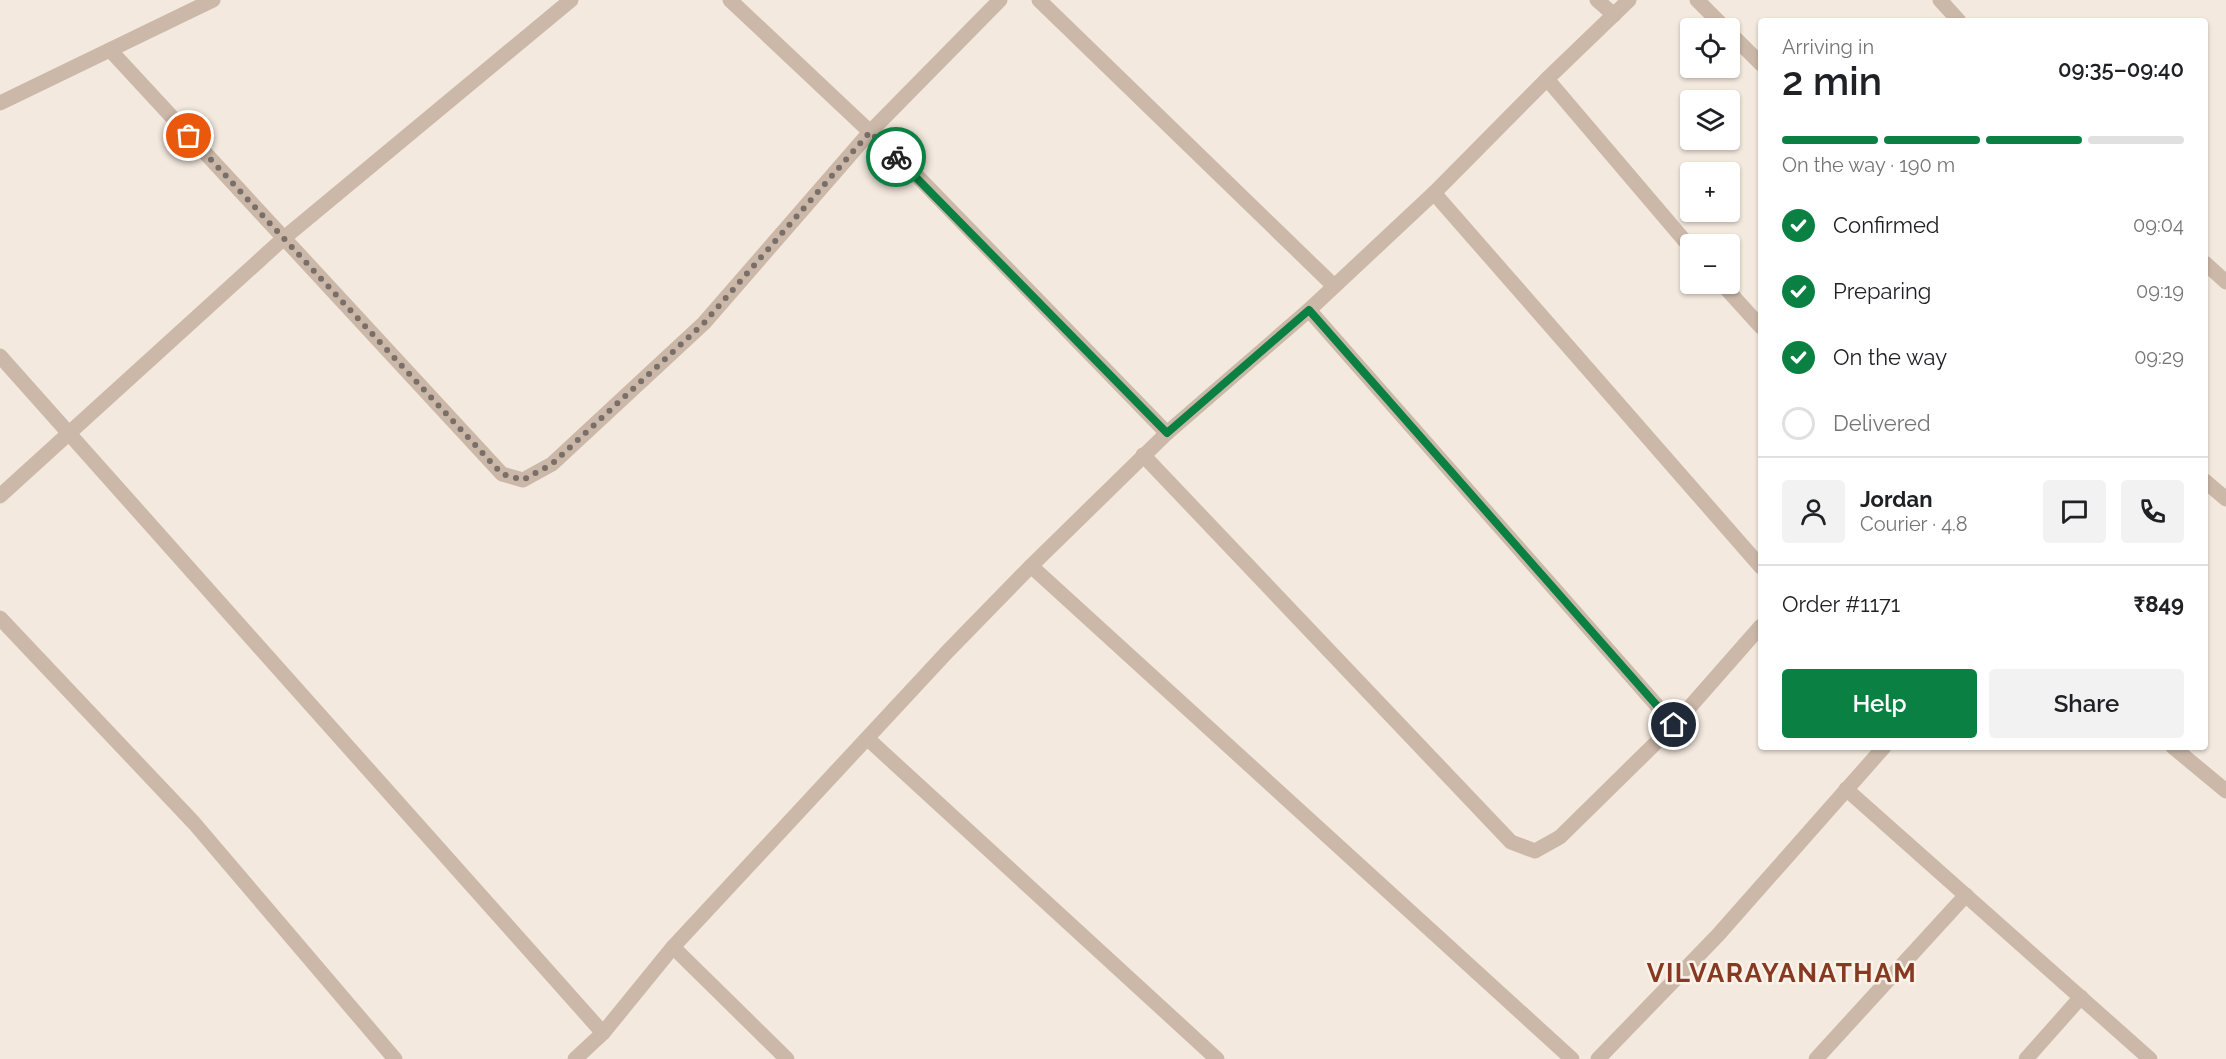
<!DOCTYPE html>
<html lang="en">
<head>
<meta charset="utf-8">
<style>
  body { margin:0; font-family:Raleway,sans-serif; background:#f2f2f2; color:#202124; height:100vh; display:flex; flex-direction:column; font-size:22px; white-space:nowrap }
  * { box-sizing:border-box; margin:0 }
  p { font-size:20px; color:#757577 }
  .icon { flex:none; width:33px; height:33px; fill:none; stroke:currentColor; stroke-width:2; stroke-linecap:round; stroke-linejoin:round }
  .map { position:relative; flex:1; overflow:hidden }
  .drawer { position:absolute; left:1758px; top:18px; width:450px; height:732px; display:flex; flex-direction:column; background:#fff; border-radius:6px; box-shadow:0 2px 4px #0004 }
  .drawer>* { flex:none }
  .controls { position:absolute; left:1680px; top:18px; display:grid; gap:12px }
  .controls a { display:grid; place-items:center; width:60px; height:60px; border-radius:6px; background:#fff; box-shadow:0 2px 4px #0004; font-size:30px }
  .pin { position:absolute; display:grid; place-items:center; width:51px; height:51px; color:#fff; margin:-26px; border:3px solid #fff; border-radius:50%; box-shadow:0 2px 6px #0007 }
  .courier { position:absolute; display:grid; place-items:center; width:60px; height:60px; margin:-30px; border:4px solid #0b8043; border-radius:50%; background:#fff; color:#222; box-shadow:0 2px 8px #0007 }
  .summary em { font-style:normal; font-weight:600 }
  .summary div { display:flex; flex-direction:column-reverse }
  .summary { display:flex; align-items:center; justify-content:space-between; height:102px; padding:0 24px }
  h1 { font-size:39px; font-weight:600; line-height:45px }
  .bar { display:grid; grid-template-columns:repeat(4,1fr); gap:9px 6px; align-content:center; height:72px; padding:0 24px }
  .bar i { height:8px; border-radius:4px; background:#e0e0e0 }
  .bar .active { background:#0b8043 }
  .bar p { grid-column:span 4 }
  .line { display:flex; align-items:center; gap:15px; padding:0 24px; border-top:2px solid #e0e0e0 }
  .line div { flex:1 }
  .round { display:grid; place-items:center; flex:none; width:63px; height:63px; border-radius:6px; background:#f2f2f2 }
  ol { padding:0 24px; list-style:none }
  li { display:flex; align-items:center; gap:18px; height:66px }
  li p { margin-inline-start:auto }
  li .icon { padding:6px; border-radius:50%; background:#0b8043; color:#fff; stroke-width:4 }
  li:last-child { color:#757577 }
  li i { width:33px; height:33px; border:3px solid #e0e0e0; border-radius:50% }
  .button { display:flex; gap:12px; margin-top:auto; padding:12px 24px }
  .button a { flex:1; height:69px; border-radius:6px; background:#0b8043; color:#fff; font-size:24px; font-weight:600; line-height:69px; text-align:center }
  .button a+a { background:#f2f2f2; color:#202124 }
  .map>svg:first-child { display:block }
</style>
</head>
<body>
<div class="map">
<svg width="2226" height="1059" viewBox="0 0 2226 1059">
  <rect width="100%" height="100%" fill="#f3e9de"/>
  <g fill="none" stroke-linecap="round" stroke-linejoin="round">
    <g stroke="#cbb8a9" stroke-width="15">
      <polyline points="730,0 919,178 1167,433"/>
      <polyline points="1039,0 1334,286"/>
      <polyline points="1597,0 1614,15"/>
      <polyline points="1697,0 1725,28"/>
      <polyline points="1940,0 1959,21"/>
      <polyline points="1730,33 1761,64"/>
      <polyline points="110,50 502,474 523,480 552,464 704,323 870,132 1000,0"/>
      <polyline points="1547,79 1690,247"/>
      <polyline points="0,103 213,0"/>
      <polyline points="1434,193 1761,567"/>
      <polyline points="2205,263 2226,282"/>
      <polyline points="1722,284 1761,327"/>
      <polyline points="1309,310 1674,725"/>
      <polyline points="0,356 603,1033"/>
      <polyline points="1143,455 1511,842 1535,851 1560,837 1674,725 1761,626"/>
      <polyline points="2205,481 2226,499"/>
      <polyline points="0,496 284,238 571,0"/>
      <polyline points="1031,566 1572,1059"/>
      <polyline points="0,618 194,823 395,1059"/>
      <polyline points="868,739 1217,1059"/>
      <polyline points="2173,747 2226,791"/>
      <polyline points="1846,789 2150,1059"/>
      <polyline points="673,947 787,1059"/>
      <polyline points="575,1059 603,1033 673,947 948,651 1031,566 1167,433 1309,310 1434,193 1547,79 1629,0"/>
      <polyline points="1598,1059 1718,935 1884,747"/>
      <polyline points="1816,1059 1966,895"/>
      <polyline points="2026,1059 2081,997"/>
    </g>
  </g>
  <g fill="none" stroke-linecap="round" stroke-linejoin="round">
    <polyline stroke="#796f68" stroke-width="6" stroke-dasharray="0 10.8" points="189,136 502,474 523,480 552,464 704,323 870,132 896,157"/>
    <polyline stroke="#0b8043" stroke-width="8" points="896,157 1167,433 1309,310 1674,725"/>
  </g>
  <g text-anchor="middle" stroke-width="5" stroke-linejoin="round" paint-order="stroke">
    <g font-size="26" font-weight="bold" letter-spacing="1.5" fill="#883922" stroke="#faf3ea">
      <text x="1782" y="982">VILVARAYANATHAM</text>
    </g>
  </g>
</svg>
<div class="controls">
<a><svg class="icon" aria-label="locate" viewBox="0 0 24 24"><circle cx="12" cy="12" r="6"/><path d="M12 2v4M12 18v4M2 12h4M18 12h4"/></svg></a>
<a><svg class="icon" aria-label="layers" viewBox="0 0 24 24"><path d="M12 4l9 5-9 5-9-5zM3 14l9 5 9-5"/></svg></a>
<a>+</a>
<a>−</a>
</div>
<div class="pin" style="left:189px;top:136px;background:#ea580c"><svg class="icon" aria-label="bag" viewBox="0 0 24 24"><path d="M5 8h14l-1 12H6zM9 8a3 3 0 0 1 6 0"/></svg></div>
<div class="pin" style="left:1674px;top:725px;background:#1f2937"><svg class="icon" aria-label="home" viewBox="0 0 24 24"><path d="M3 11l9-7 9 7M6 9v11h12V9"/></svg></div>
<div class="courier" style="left:896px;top:157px"><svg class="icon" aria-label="bike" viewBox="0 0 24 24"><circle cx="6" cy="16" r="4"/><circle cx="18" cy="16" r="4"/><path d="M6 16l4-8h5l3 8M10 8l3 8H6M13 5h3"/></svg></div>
<section class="drawer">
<div class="summary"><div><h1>2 min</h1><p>Arriving in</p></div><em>09:35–09:40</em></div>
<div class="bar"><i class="active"></i><i class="active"></i><i class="active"></i><i></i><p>On the way · 190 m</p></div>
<ol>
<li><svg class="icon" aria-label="check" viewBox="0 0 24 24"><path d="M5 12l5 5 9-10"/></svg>Confirmed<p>09:04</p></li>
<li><svg class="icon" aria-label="check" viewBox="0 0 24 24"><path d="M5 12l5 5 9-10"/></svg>Preparing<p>09:19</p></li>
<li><svg class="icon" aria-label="check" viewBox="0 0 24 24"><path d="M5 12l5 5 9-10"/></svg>On the way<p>09:29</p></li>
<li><i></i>Delivered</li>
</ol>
<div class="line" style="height:108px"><a class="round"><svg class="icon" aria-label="person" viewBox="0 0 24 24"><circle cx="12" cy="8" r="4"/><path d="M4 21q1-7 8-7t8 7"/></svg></a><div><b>Jordan</b><p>Courier · 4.8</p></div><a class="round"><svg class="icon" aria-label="chat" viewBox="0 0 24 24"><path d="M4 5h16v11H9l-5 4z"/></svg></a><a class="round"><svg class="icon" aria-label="phone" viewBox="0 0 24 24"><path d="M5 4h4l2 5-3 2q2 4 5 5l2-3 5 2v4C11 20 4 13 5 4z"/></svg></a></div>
<div class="line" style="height:78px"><div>Order #1171</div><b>₹849</b></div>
<div class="button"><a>Help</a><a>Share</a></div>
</section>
</div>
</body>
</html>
